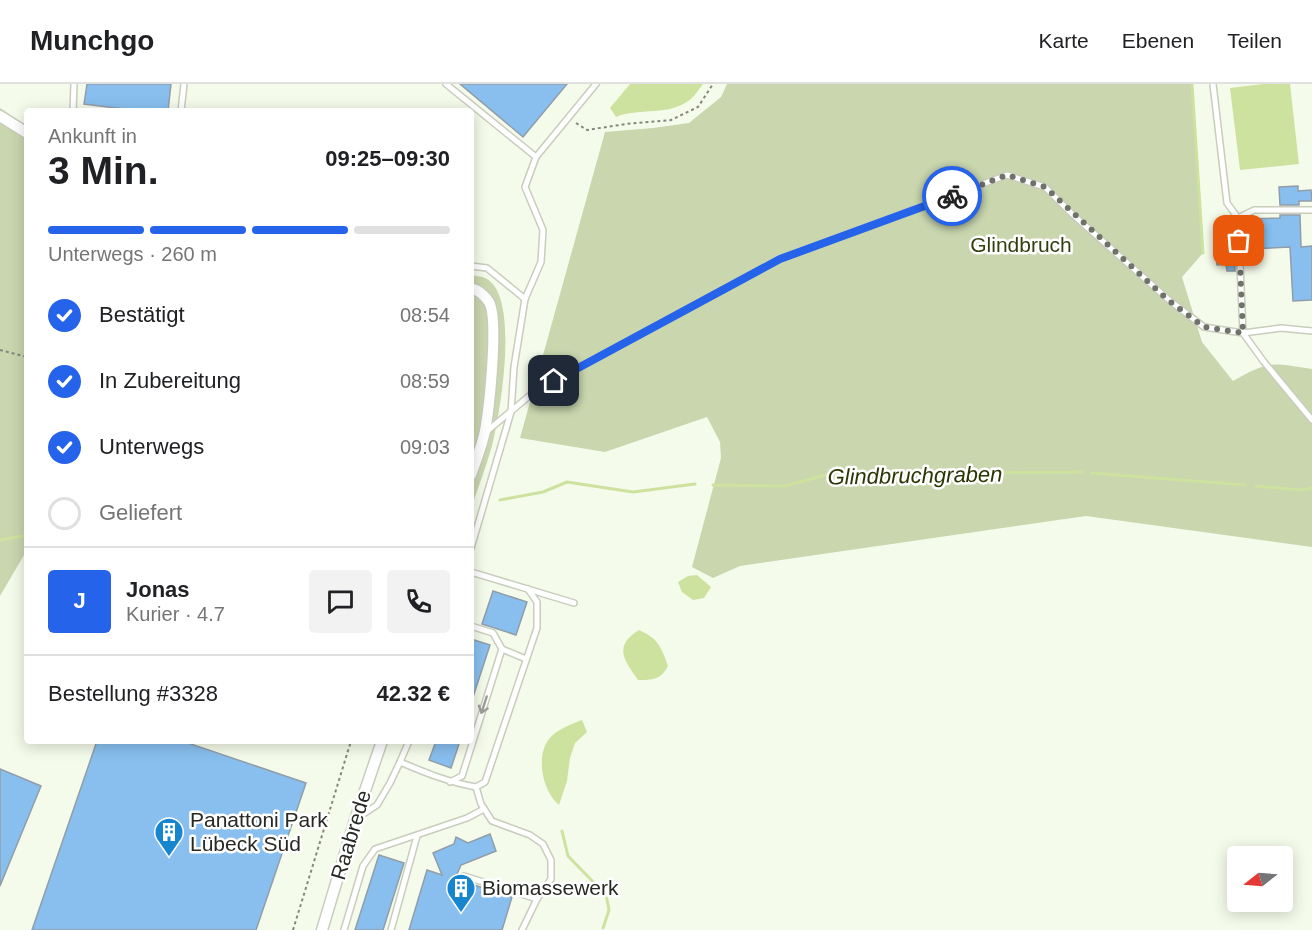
<!DOCTYPE html>
<html lang="de">
<head>
<meta charset="utf-8">
<style>
  body { margin:0; font-family:Helvetica,sans-serif; background:#f2f2f2; color:#202124; height:100vh; display:flex; flex-direction:column; font-size:22px; white-space:nowrap }
  * { box-sizing:border-box; margin:0 }
  p { font-size:20px; color:#757577 }
  .icon { flex:none; width:33px; height:33px; fill:none; stroke:currentColor; stroke-width:2; stroke-linecap:round; stroke-linejoin:round }
  .map { position:relative; flex:1; overflow:hidden }
  .drawer { position:absolute; left:24px; top:24px; width:450px; height:636px; display:flex; flex-direction:column; background:#fff; border-radius:6px; box-shadow:0 3px 15px #0003 }
  .drawer>* { flex:none }
  .needle { width:39px; rotate:253deg }
  .fabs { position:absolute; left:1227px; top:762px; display:grid; gap:12px }
  .fabs a { display:grid; place-items:center; width:66px; height:66px; border-radius:6px; background:#fff; box-shadow:0 3px 15px #0003; font-size:30px }
  .pin { position:absolute; display:grid; place-items:center; width:51px; height:51px; color:#fff; margin:-26px; border-radius:12px; box-shadow:0 3px 9px #0006 }
  .courier { position:absolute; display:grid; place-items:center; width:60px; height:60px; margin:-30px; border:4px solid #2563eb; border-radius:50%; background:#fff; color:#222; box-shadow:0 2px 8px #0007 }
  .head em { font-style:normal; font-weight:700 }
  .head div { display:flex; flex-direction:column-reverse }
  .head { display:flex; align-items:center; justify-content:space-between; height:102px; padding:0 24px }
  h1 { font-size:39px; font-weight:700; line-height:45px }
  .bar { display:grid; grid-template-columns:repeat(4,1fr); gap:9px 6px; align-content:center; height:72px; padding:0 24px }
  .bar i { height:8px; border-radius:4px; background:#e0e0e0 }
  .bar .current { background:#2563eb }
  .bar p { grid-column:span 4 }
  .line { display:flex; align-items:center; gap:15px; padding:0 24px; border-top:2px solid #e0e0e0 }
  .line div { flex:1 }
  .round { display:grid; place-items:center; flex:none; width:63px; height:63px; border-radius:6px; background:#f2f2f2 }
  ol { padding:0 24px; list-style:none }
  li { display:flex; align-items:center; gap:18px; height:66px }
  li p { margin-inline-start:auto }
  li .icon { padding:6px; border-radius:50%; background:#2563eb; color:#fff; stroke-width:4 }
  li:last-child { color:#757577 }
  li i { width:33px; height:33px; border:3px solid #e0e0e0; border-radius:50% }
  header { display:flex; align-items:center; gap:36px; box-sizing:border-box; height:84px; padding:0 30px; background:#fff; border-bottom:2px solid #e0e0e0 }
  header strong { font-size:28px }
  nav { display:flex; gap:33px; margin-inline-start:auto; font-size:21px }
  .map>svg:first-child { display:block }
</style>
</head>
<body>
<header>
<strong>Munchgo</strong>
<nav><a>Karte</a><a>Ebenen</a><a>Teilen</a></nav>
</header>
<div class="map">
<svg width="1312" height="846" viewBox="0 0 1312 846">
  <rect width="100%" height="100%" fill="#f5fbea"/>
  <g fill="#c9d6ae">
    <path d="M727 0H1192L1203 169 1182 193 1202 258 1233 297C1270 276 1271 279 1312 285V463L1086 432 740 482 713 494 692 483 721 374 720 358 707 333 605 368 520 354 605 48 653 44 689 39 721 13Z"/>
    <polygon points="0,24 27,42 27,466 0,512"/>
    <path d="M471 191C475 192 481 192 485 194 521 210 500 331 492 362 486 383 478 404 471 424Z"/>
  </g>
  <g fill="#cee29f">
    <path d="M630 0H703C699 5 695 11 691 15 669 33 640 23 616 33L610 24Z"/>
    <polygon points="1263,0 1290,0 1299,80 1240,86 1230,4"/>
    <polygon points="697,491 711,503 704,514 693,516 682,508 678,498 688,492"/>
    <path d="M639 546C659 555 661 563 668 582 661 596 652 596 638 596 624 576 613 562 639 546Z"/>
    <path d="M582 636 587 648 575 659 570 674 567 697 559 721C543 708 535 673 549 655 557 645 570 641 582 636Z"/>
  </g>
  <g fill="none" stroke-linecap="round" stroke-linejoin="round">
    <g stroke="#cee29f" stroke-width="3">
      <polyline points="1192,0 1203,169"/>
      <polyline points="1092,389 1245,401"/>
      <polyline points="713,401 785,402 829,390 1082,388"/>
      <polyline points="1256,402 1302,406 1312,404"/>
      <polyline points="500,416 543,408 567,398 633,408 695,400"/>
      <polyline points="0,456 27,451"/>
      <polyline points="562,747 568,772 606,811 609,826 603,844"/>
    </g>
  </g>
  <g fill="#88bfef" stroke="#919da9" stroke-width="1.5">
    <polygon points="87,0 171,0 168,27 140,27 84,20"/>
    <polygon points="460,0 567,0 523,53"/>
    <polygon points="1298,102 1298,107 1311,106 1312,117 1299,117 1299,121 1280,121 1279,103"/>
    <polygon points="1280,131 1300,131 1301,163 1312,162 1312,216 1293,217 1290,163 1249,165 1248,135 1280,134"/>
    <polygon points="1234,165 1235,187 1227,187 1226,180 1217,181 1216,166"/>
    <polygon points="493,507 527,518 516,551 482,540"/>
    <polygon points="471,555 490,561 473,613 471,613"/>
    <polygon points="97,657 182,657 306,699 256,846 32,846"/>
    <polygon points="436,657 460,657 451,684 429,676"/>
    <polygon points="0,685 41,702 0,802"/>
    <polygon points="490,750 496,767 461,781 455,795 512,813 502,846 409,846 427,786 442,791 433,769 454,760 456,753 468,759"/>
    <polygon points="379,771 404,779 383,846 355,846"/>
  </g>
  <g fill="none" stroke-linecap="round" stroke-linejoin="round">
    <g stroke="#c8cdbd" stroke-width="8">
      <g id="service">
        <polyline points="74,0 73,26 76,27"/>
        <polyline points="446,0 536,73 525,103 543,146 541,178 525,215 514,283 511,328 471,464"/>
        <polyline points="1213,0 1227,119 1238,134 1243,249 1264,278 1312,336"/>
        <polyline points="181,27 184,0"/>
        <polyline points="536,73 596,0"/>
        <polyline points="1238,134 1254,126 1312,126"/>
        <polyline points="471,182 487,184 525,215"/>
        <polyline points="486,348 534,308 780,175 1007,91 1045,103 1071,129 1169,216 1204,243 1243,249 1281,244 1312,247"/>
        <polyline points="471,488 574,519"/>
        <polyline points="471,542 493,549 502,565 526,575"/>
        <path d="M409 657 400 678C426 689 448 698 476 703L485 698 537 544V518L528 505"/>
        <polyline points="450,698 462,692 502,565"/>
        <polyline points="356,735 377,721 390,699 400,678"/>
        <polyline points="464,792 537,815 551,795 551,776 543,760 530,751 492,737 481,720 476,703"/>
        <polyline points="344,846 363,782 375,765 467,734 484,725"/>
        <polyline points="391,846 417,752"/>
        <polyline points="522,846 537,815"/>
      </g>
    </g>
    <g stroke="#c8cdbd" stroke-width="13">
      <g id="minor">
        <polyline points="0,32 27,49"/>
        <path d="M471 204C478 206 485 212 489 218 499 235 489 325 485 347 482 362 476 376 471 391"/>
        <polyline points="322,846 355,736 382,657"/>
      </g>
    </g>
    <g stroke="#84887d" stroke-width="2" stroke-dasharray="3 3" stroke-linecap="butt">
      <polyline points="576,39 587,46 626,40 671,36 698,23 713,0"/>
      <polyline points="0,266 27,273"/>
      <polyline points="293,846 351,657"/>
    </g>
    <use href="#service" stroke="#fff" stroke-width="5"/>
    <use href="#minor" stroke="#fff" stroke-width="10"/>
  </g>
  <defs><path id="oneway-shaft" d="M-6 0H5M1.5-3L5.5 0L1.5 3" fill="none" stroke-width="1.6" stroke-linecap="round" stroke-linejoin="round" transform="scale(1.5)"/></defs>
  <use stroke="#9e9f9c" href="#oneway-shaft" transform="translate(484 621) rotate(108)"/>
  <g fill="none" stroke-linecap="round" stroke-linejoin="round">
    <polyline stroke="#6f7269" stroke-width="6" stroke-dasharray="0 10.8" points="952,112 1007,91 1045,103 1168,216 1204,243 1243,249 1239,157"/>
    <polyline stroke="#2563eb" stroke-width="8" points="554,297 780,175 952,112"/>
  </g>
  <defs>
    <g id="building-pin" transform="scale(1.5)"><path d="M0 17L-7.5 6A9.5 9.5 0 1 1 7.5 6Z" fill="#1786cf" stroke="#fff"/><path d="M-4-6H4V6H1V3H-1V6H-4ZM-2.5-4.3h1.7v1.8h-1.7ZM.8-4.3h1.7v1.8H.8ZM-2.5-1h1.7V.8h-1.7ZM.8-1h1.7V.8H.8Z" fill="#fff"/></g>
  </defs>
  <g fill-rule="evenodd">
    <use href="#building-pin" x="169" y="748"/>
    <use href="#building-pin" x="461" y="804"/>
  </g>
  <g text-anchor="middle" stroke-width="5" stroke-linejoin="round" paint-order="stroke">
    <g font-size="21" fill="#343f0f" stroke="#fff">
      <text x="1021" y="168">Glindbruch</text>
    </g>
    <g font-size="21" fill="#272923" stroke="#fff" text-anchor="start">
      <text x="190" y="743">Panattoni Park<tspan x="190" dy="24">Lübeck Süd</tspan></text>
      <text x="482" y="811">Biomassewerk</text>
    </g>
    <g font-size="21" fill="#272923" stroke="#fff">
      <text transform="translate(351 751) rotate(-73)" y="7">Raabrede</text>
    </g>
    <g font-size="22" font-style="italic" fill="#2b3603" stroke="#fff">
      <text transform="translate(915 391) rotate(-1)" y="8">Glindbruchgraben</text>
    </g>
  </g>
</svg>
<div class="fabs">
<a><svg class="needle" viewBox="-14 -14 28 28"><path d="M0-13l5 13h-10z" fill="#e53935"/><path d="M0 13l5-13h-10z" fill="#757577"/></svg></a>
</div>
<div class="pin" style="left:1239px;top:157px;background:#ea580c"><svg class="icon" aria-label="bag" viewBox="0 0 24 24"><path d="M5 8h14l-1 12H6zM9 8a3 3 0 0 1 6 0"/></svg></div>
<div class="pin" style="left:554px;top:297px;background:#1f2937"><svg class="icon" aria-label="home" viewBox="0 0 24 24"><path d="M3 11l9-7 9 7M6 9v11h12V9"/></svg></div>
<div class="courier" style="left:952px;top:112px"><svg class="icon" aria-label="bike" viewBox="0 0 24 24"><circle cx="6" cy="16" r="4"/><circle cx="18" cy="16" r="4"/><path d="M6 16l4-8h5l3 8M10 8l3 8H6M13 5h3"/></svg></div>
<section class="drawer">
<div class="head"><div><h1>3 Min.</h1><p>Ankunft in</p></div><em>09:25–09:30</em></div>
<div class="bar"><i class="current"></i><i class="current"></i><i class="current"></i><i></i><p>Unterwegs · 260 m</p></div>
<ol>
<li><svg class="icon" aria-label="check" viewBox="0 0 24 24"><path d="M5 12l5 5 9-10"/></svg>Bestätigt<p>08:54</p></li>
<li><svg class="icon" aria-label="check" viewBox="0 0 24 24"><path d="M5 12l5 5 9-10"/></svg>In Zubereitung<p>08:59</p></li>
<li><svg class="icon" aria-label="check" viewBox="0 0 24 24"><path d="M5 12l5 5 9-10"/></svg>Unterwegs<p>09:03</p></li>
<li><i></i>Geliefert</li>
</ol>
<div class="line" style="height:108px"><b class="round" style="background:#2563eb;color:#fff">J</b><div><b>Jonas</b><p>Kurier · 4.7</p></div><a class="round"><svg class="icon" aria-label="chat" viewBox="0 0 24 24"><path d="M4 5h16v11H9l-5 4z"/></svg></a><a class="round"><svg class="icon" aria-label="phone" viewBox="0 0 24 24"><path d="M5 4h4l2 5-3 2q2 4 5 5l2-3 5 2v4C11 20 4 13 5 4z"/></svg></a></div>
<div class="line" style="height:78px"><div>Bestellung #3328</div><b>42.32 €</b></div>
</section>
</div>
</body>
</html>
